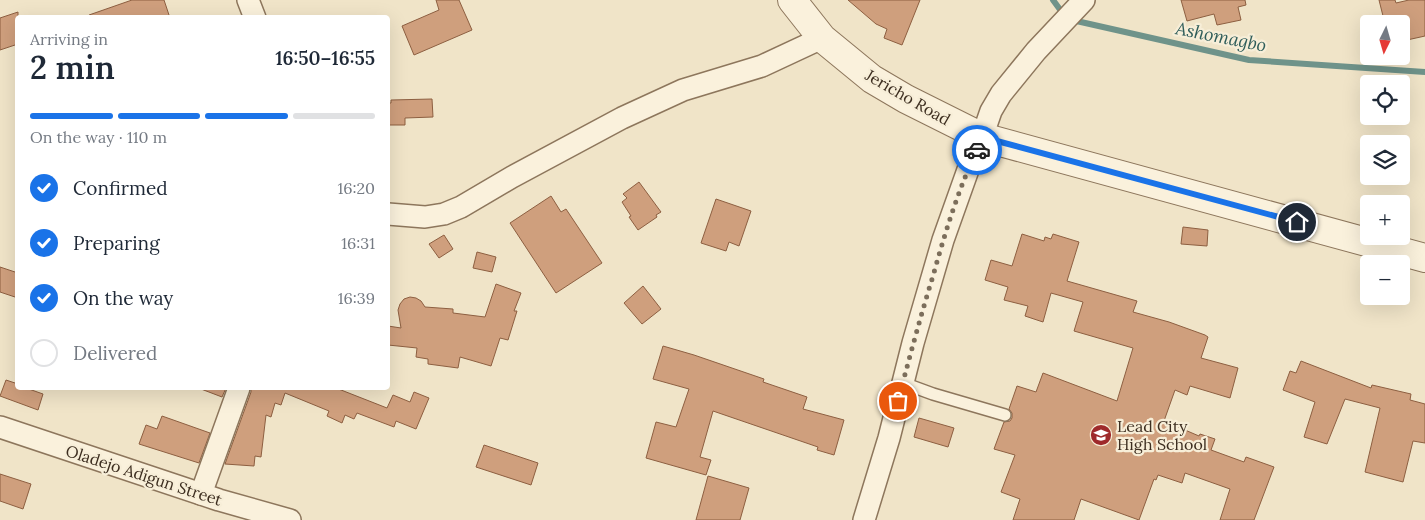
<!DOCTYPE html>
<html lang="en">
<head>
<meta charset="utf-8">
<style>
  body { margin:0; font-family:Lora,serif; background:#f2f2f3; color:#1f2937; height:100vh; display:flex; flex-direction:column; font-size:19px; white-space:nowrap }
  * { box-sizing:border-box; margin:0 }
  p { font-size:16px; color:#747a83 }
  .icon { flex:none; width:28px; height:28px; fill:none; stroke:currentColor; stroke-width:2; stroke-linecap:round; stroke-linejoin:round }
  .map { position:relative; flex:1; overflow:hidden }
  .panel { position:absolute; left:15px; top:15px; width:375px; height:375px; display:flex; flex-direction:column; background:#fff; border-radius:5px; box-shadow:0 5px 20px #0002 }
  .panel>* { flex:none }
  .needle { width:32px; rotate:185deg }
  .buttons { position:absolute; left:1360px; top:15px; display:grid; gap:10px }
  .buttons a { display:grid; place-items:center; width:50px; height:50px; border-radius:5px; background:#fff; box-shadow:0 5px 20px #0002; font-size:25px }
  .pin { position:absolute; display:grid; place-items:center; width:42px; height:42px; color:#fff; margin:-21px; border:2px solid #fff; border-radius:50%; box-shadow:0 1px 5px #0007 }
  .courier { position:absolute; display:grid; place-items:center; width:50px; height:50px; margin:-25px; border:4px solid #1a73e8; border-radius:50%; background:#fff; color:#222; box-shadow:0 1px 6px #0007 }
  .summary em { font-style:normal; font-weight:600 }
  .summary div { display:flex; flex-direction:column-reverse }
  .summary { display:flex; align-items:center; justify-content:space-between; height:85px; padding:0 15px }
  h1 { font-size:32px; font-weight:600; line-height:38px }
  .bar { display:grid; grid-template-columns:repeat(4,1fr); gap:8px 5px; align-content:center; height:60px; padding:0 15px }
  .bar i { height:6px; border-radius:4px; background:#e0e1e3 }
  .bar .current { background:#1a73e8 }
  .bar p { grid-column:span 4 }
  ol { padding:0 15px; list-style:none }
  li { display:flex; align-items:center; gap:15px; height:55px }
  li p { margin-inline-start:auto }
  li .icon { padding:5px; border-radius:50%; background:#1a73e8; color:#fff; stroke-width:4 }
  li:last-child { color:#747a83 }
  li i { width:28px; height:28px; border:2px solid #e0e1e3; border-radius:50% }
  .map>svg:first-child { display:block }
</style>
</head>
<body>
<div class="map">
<svg width="1425" height="520" viewBox="0 0 1425 520">
  <rect width="100%" height="100%" fill="#f0e4c8"/>
  <g fill="none" stroke-linecap="round" stroke-linejoin="round">
    <g stroke="#6f938a" stroke-width="6">
      <polyline points="1053,0 1064,15"/>
      <polyline points="1072,20 1249,60 1425,72"/>
    </g>
  </g>
  <g fill="#cf9f7d" stroke="#8d5f41">
    <polygon points="132,0 164,0 170,18 90,18 89,15"/>
    <polygon points="436,0 459,0 472,30 414,55 402,26 439,10"/>
    <polygon points="848,0 920,0 902,45 884,38 887,29 876,24"/>
    <polygon points="1181,0 1245,0 1246,5 1238,7 1241,20 1217,25 1214,14 1187,21"/>
    <polygon points="1379,0 1395,0 1396,3 1409,0 1425,0 1425,36 1407,40 1405,35 1401,36 1401,24 1385,24"/>
    <polygon points="18,12 18,44 0,50 0,18"/>
    <polygon points="432,99 433,117 405,118 405,125 388,125 388,103 391,103 391,100"/>
    <polygon points="639,182 661,212 656,215 657,217 638,230 629,217 631,216 622,202 627,198 623,194"/>
    <polygon points="551,196 561,212 566,209 602,263 556,293 510,223"/>
    <polygon points="716,199 751,211 739,246 729,242 726,251 701,243"/>
    <polygon points="1183,227 1208,230 1207,246 1181,244"/>
    <polygon points="1022,234 1044,241 1045,237 1051,239 1053,234 1079,242 1067,281 1137,301 1133,312 1169,322 1205,335 1208,337 1201,358 1238,368 1230,398 1190,386 1187,395 1175,390 1164,421 1199,436 1200,434 1215,439 1211,450 1244,462 1246,457 1274,467 1254,520 1220,520 1230,489 1185,473 1182,483 1158,475 1156,480 1154,479 1139,520 1081,499 1074,520 1013,520 1020,499 1001,492 1015,455 994,449 1004,422 1010,421 1012,418 1012,413 1009,409 1017,386 1036,392 1043,373 1117,401 1133,348 1074,331 1083,302 1051,293 1043,322 1025,316 1028,306 1004,300 1008,287 985,280 991,260 1012,266"/>
    <polygon points="444,235 453,249 439,258 429,244"/>
    <polygon points="477,252 496,257 492,272 473,268"/>
    <polygon points="0,267 18,273 18,298 0,292"/>
    <polygon points="496,284 521,293 514,311 517,311 508,340 500,338 491,366 460,357 458,368 428,364 428,359 416,357 417,348 388,345 388,326 401,328 398,310 400,304 404,299 410,297 416,298 421,301 425,307 453,309 453,313 485,317"/>
    <polygon points="643,286 661,309 642,324 624,303"/>
    <polygon points="663,346 694,355 764,379 763,382 807,397 803,409 844,420 834,455 817,450 818,447 713,411 700,457 711,460 706,475 646,458 656,422 676,427 689,389 653,379"/>
    <polygon points="1301,361 1371,388 1372,385 1411,394 1410,400 1425,404 1425,443 1413,441 1403,482 1365,472 1380,408 1345,399 1327,444 1304,437 1315,402 1283,390 1290,371 1296,373"/>
    <polygon points="6,380 18,384 18,388 26,388 43,394 38,410 0,396"/>
    <polygon points="201,388 226,388 222,397 201,389"/>
    <polygon points="251,388 336,388 387,408 393,395 410,402 414,392 429,398 416,429 396,421 394,427 357,413 354,419 345,415 342,423 327,416 329,411 285,393 281,405 275,403 271,417 266,415 261,457 255,456 254,466 225,464 251,392"/>
    <polygon points="162,416 210,433 199,463 139,444 146,425 157,429"/>
    <polygon points="919,418 954,428 948,447 914,437"/>
    <polygon points="484,445 538,463 531,485 476,467"/>
    <polygon points="0,474 31,484 23,509 0,501"/>
    <polygon points="708,476 749,488 740,520 696,520"/>
  </g>
  <g fill="none" stroke-linecap="round" stroke-linejoin="round">
    <g stroke="#8d765c" stroke-width="14">
      <polyline id="service" points="903,383 933,394 1005,415"/>
    </g>
    <g stroke="#8d765c" stroke-width="24">
      <g id="minor">
        <polyline points="248,0 255,18"/>
        <polyline points="388,214 425,217 444,214 461,207 512,177 622,118 683,90 762,66 822,38"/>
        <polyline points="0,427 219,500 290,520"/>
        <polyline points="201,494 239,388"/>
        <polyline points="864,520 889,438 913,343 943,240 969,167 982,137 991,111 1001,94 1036,51 1084,0"/>
      </g>
    </g>
    <g stroke="#8d765c" stroke-width="30">
      <polyline id="tertiary" points="792,0 822,38 872,79 906,99 982,137 1425,258"/>
    </g>
    <use href="#service" stroke="#faf1dc" stroke-width="11"/>
    <use href="#minor" stroke="#faf1dc" stroke-width="21"/>
    <use href="#tertiary" stroke="#faf1dc" stroke-width="28"/>
  </g>
  <g fill="none" stroke-linecap="round" stroke-linejoin="round">
    <path stroke="#7c6e5b" stroke-width="5" stroke-dasharray="0 9" d="M898 401C909 359 920 318 933 276 945 233 958 190 977 150"/>
    <polyline stroke="#1a73e8" stroke-width="6" points="977,150 982,137 1297,222"/>
  </g>
  <defs>
    <g id="school-disc" transform="scale(1.125)"><circle r="9.5" fill="#9e2a2b" stroke="#f7eed8"/><path d="M0-5L7-2L0 1L-7-2ZM-4 1L0 2.5L4 1V4Q0 6-4 4Z" fill="#fff"/></g>
  </defs>
  <g fill-rule="evenodd">
    <use href="#school-disc" x="1101" y="435"/>
  </g>
  <g text-anchor="middle" stroke-width="4.5" stroke-linejoin="round" paint-order="stroke">
    <g font-size="16" fill="#3d2e20" stroke="#f7eed8">
      <text transform="translate(908 97) rotate(30)" y="6">Jericho Road</text>
      <text transform="translate(144 475) rotate(18)" y="6">Oladejo Adigun Street</text>
    </g>
    <g font-size="16" fill="#3d2e20" stroke="#f7eed8" text-anchor="start">
      <text x="1117" y="432">Lead City<tspan x="1117" dy="18">High School</tspan></text>
    </g>
    <g font-size="18" font-style="italic" fill="#2f5d5a" stroke="#f7eed8">
      <text transform="translate(1221 37) rotate(11)" y="6">Ashomagbo</text>
    </g>
  </g>
</svg>
<div class="buttons">
<a><svg class="needle" viewBox="-14 -14 28 28"><path d="M0-13l5 13h-10z" fill="#e53935"/><path d="M0 13l5-13h-10z" fill="#747a83"/></svg></a>
<a><svg class="icon" aria-label="locate" viewBox="0 0 24 24"><circle cx="12" cy="12" r="6"/><path d="M12 2v4M12 18v4M2 12h4M18 12h4"/></svg></a>
<a><svg class="icon" aria-label="layers" viewBox="0 0 24 24"><path d="M12 4l9 5-9 5-9-5zM3 14l9 5 9-5"/></svg></a>
<a>+</a>
<a>−</a>
</div>
<div class="pin" style="left:898px;top:401px;background:#ea580c"><svg class="icon" aria-label="bag" viewBox="0 0 24 24"><path d="M5 8h14l-1 12H6zM9 8a3 3 0 0 1 6 0"/></svg></div>
<div class="pin" style="left:1297px;top:222px;background:#1f2937"><svg class="icon" aria-label="home" viewBox="0 0 24 24"><path d="M3 11l9-7 9 7M6 9v11h12V9"/></svg></div>
<div class="courier" style="left:977px;top:150px"><svg class="icon" aria-label="car" viewBox="0 0 24 24"><path d="M5 17H2v-5l4-1 3-4h7l3 4 3 1v5h-3M9 17h6M6 11h13"/><circle cx="7" cy="17" r="2"/><circle cx="17" cy="17" r="2"/></svg></div>
<section class="panel">
<div class="summary"><div><h1>2 min</h1><p>Arriving in</p></div><em>16:50–16:55</em></div>
<div class="bar"><i class="current"></i><i class="current"></i><i class="current"></i><i></i><p>On the way · 110 m</p></div>
<ol>
<li><svg class="icon" aria-label="check" viewBox="0 0 24 24"><path d="M5 12l5 5 9-10"/></svg>Confirmed<p>16:20</p></li>
<li><svg class="icon" aria-label="check" viewBox="0 0 24 24"><path d="M5 12l5 5 9-10"/></svg>Preparing<p>16:31</p></li>
<li><svg class="icon" aria-label="check" viewBox="0 0 24 24"><path d="M5 12l5 5 9-10"/></svg>On the way<p>16:39</p></li>
<li><i></i>Delivered</li>
</ol>
</section>
</div>
</body>
</html>
